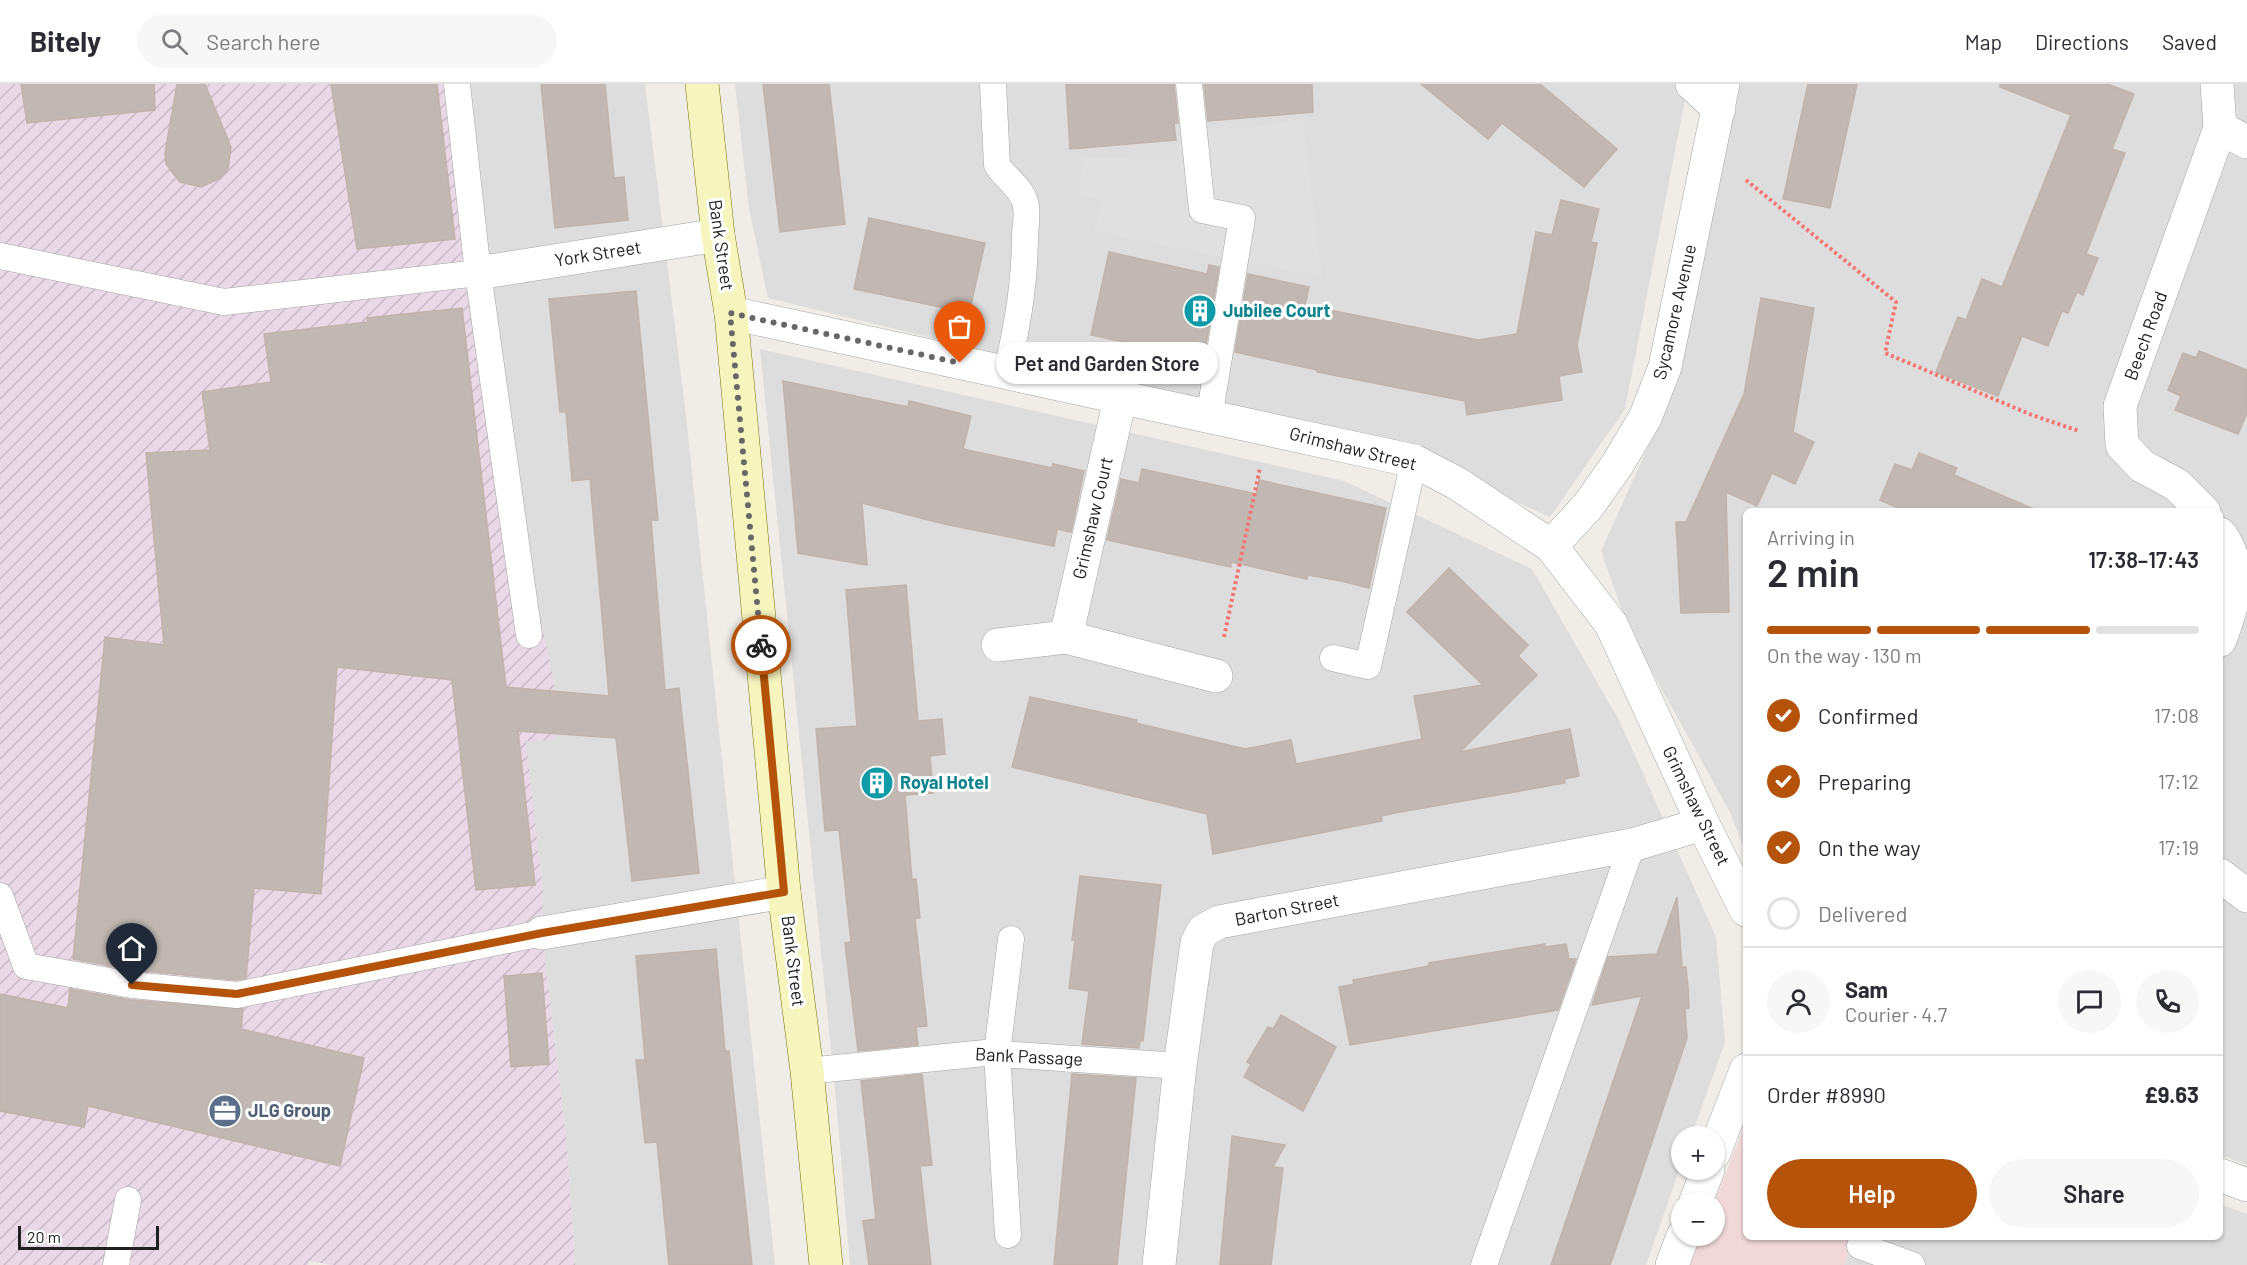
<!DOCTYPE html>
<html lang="en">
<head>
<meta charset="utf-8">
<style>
  body { margin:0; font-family:Barlow,sans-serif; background:#f7f7f7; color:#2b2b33; height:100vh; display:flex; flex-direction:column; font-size:22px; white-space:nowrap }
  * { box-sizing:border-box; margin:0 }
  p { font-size:20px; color:#7c7c81 }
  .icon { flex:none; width:33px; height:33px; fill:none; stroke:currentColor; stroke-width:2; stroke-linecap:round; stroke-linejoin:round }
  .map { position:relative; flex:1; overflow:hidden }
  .details { position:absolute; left:1743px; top:424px; width:480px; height:732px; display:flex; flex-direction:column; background:#fff; border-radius:9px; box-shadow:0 2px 4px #0004 }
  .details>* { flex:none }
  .controls { position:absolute; left:1671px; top:1042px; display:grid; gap:12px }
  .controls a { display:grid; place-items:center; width:54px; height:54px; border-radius:50%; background:#fff; box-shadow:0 2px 4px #0004; font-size:30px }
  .scale { position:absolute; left:18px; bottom:15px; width:141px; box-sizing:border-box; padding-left:6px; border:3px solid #202020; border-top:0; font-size:16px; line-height:21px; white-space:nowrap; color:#202020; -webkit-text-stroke:4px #fff; paint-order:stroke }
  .pin { position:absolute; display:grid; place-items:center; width:51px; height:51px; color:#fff; margin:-62px -26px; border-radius:50% 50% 50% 0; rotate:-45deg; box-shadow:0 0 6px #0007 }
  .pin .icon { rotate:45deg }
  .courier { position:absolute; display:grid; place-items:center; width:60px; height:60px; margin:-30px; border:4px solid #b45309; border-radius:50%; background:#fff; color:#222; box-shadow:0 2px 8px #0007 }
  .bubble { position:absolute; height:42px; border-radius:21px; background:#fff; box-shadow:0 2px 4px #0004; font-size:20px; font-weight:600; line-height:42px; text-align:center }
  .headline em { font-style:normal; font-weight:600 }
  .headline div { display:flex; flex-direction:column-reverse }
  .headline { display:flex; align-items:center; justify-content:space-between; height:102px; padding:0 24px }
  h1 { font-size:39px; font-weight:600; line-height:45px }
  .bar { display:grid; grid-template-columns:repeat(4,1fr); gap:9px 6px; align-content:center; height:72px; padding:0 24px }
  .bar i { height:8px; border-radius:4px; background:#e1e1e2 }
  .bar .selected { background:#b45309 }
  .bar p { grid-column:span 4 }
  .line { display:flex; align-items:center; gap:15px; padding:0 24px; border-top:2px solid #e1e1e2 }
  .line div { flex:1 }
  .round { display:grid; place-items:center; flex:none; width:63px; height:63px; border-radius:32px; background:#f7f7f7 }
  ol { padding:0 24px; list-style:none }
  li { display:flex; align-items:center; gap:18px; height:66px }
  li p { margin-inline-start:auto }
  li .icon { padding:6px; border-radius:50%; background:#b45309; color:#fff; stroke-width:4 }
  li:last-child { color:#7c7c81 }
  li i { width:33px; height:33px; border:3px solid #e1e1e2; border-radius:50% }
  .action { display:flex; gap:12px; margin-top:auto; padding:12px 24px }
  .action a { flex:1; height:69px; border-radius:36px; background:#b45309; color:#fff; font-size:24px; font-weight:600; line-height:69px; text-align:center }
  .action a+a { background:#f7f7f7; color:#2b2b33 }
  header { display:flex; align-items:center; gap:36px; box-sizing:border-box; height:84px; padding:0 30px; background:#fff; border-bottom:2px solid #e1e1e2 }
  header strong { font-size:28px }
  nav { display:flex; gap:33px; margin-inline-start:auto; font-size:21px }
  .search { width:420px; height:54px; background:#f7f7f7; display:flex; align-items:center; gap:15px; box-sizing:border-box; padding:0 21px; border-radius:33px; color:#7c7c81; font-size:22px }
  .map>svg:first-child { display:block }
</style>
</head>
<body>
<header>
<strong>Bitely</strong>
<div class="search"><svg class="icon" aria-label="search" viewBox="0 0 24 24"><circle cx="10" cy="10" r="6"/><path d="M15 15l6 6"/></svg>Search here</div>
<nav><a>Map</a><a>Directions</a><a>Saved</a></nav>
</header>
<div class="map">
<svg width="2247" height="1181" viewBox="0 0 2247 1181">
  <defs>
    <pattern id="industrial-furrows" width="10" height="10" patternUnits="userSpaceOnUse" patternTransform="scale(1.5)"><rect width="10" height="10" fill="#e9d9e7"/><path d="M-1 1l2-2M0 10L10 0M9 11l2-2" fill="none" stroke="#c8bac6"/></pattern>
  </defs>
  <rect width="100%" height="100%" fill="#f0ece7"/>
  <g fill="#dedddd">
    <polygon points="446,0 645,0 686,332 775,1181 575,1181 567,1061 542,849 543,808"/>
    <polygon points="735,0 1688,0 1625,325 1550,433 1415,372 768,214 749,125"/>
    <polygon points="1737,0 2247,0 2247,1081 2220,1071 2220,428 1746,428 1746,770 1730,728 1629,546 1601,467 1679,294"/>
    <polygon points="760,265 1344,397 1532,485 1620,638 1716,853 1725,958 1691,1053 1682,1053 1681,1081 1646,1181 850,1181 836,1015"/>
    <polygon points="2220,1120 2247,1130 2247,1181 1844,1181 1855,1154 2220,1154"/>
  </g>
  <polygon fill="#f0d7d8" points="1746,1038 1746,1154 1855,1154 1844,1181 1690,1181 1701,1152 1714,1152 1714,1119"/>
  <polygon fill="url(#industrial-furrows)" points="0,0 446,0 465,169 555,604 555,655 526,658 543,808 542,849 567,1061 575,1181 331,1181 309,1177 308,1181 0,1181"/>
  <polygon fill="#e0e0e0" points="1303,37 1322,193 1094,147 1103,115 1079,112 1083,73 1176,74 1182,49"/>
  <g fill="#c1b8b3" stroke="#c1b2aa" stroke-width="1.5">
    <polygon points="21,0 154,0 155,26 27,39"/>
    <polygon points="177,0 205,0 231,63 228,85 221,94 201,103 180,98 166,80 165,69"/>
    <polygon points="331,0 437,0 455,155 357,165"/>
    <polygon points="541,0 605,0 614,94 624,93 628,136 555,144"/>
    <polygon points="763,0 829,0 845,140 780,148"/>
    <polygon points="1066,0 1174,0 1178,39 1174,39 1176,56 1070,65"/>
    <polygon points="1204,0 1312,0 1313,28 1208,37"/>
    <polygon points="1421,0 1540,0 1617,65 1584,103 1502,39 1488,55"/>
    <polygon points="1808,0 1857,0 1830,124 1783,115"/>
    <polygon points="2000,0 2107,0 2134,10 2112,65 2125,69 2086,170 2098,174 2083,211 2077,208 2068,229 2062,227 2048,262 2022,252 1998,312 1936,288 1958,233 1966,236 1982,195 2002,203 2071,31 2000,3"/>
    <polygon points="1561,116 1599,125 1591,158 1597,159 1577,261 1582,288 1559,292 1562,316 1467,331 1465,317 1317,288 1317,286 1235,268 1248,190 1309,203 1305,221 1478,256 1517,250 1536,148 1552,151"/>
    <polygon points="869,134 985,159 969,229 854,205"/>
    <polygon points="1109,168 1207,190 1209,181 1219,183 1206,261 1201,260 1197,274 1091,251"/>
    <polygon points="636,207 658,436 651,436 665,606 679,604 699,789 632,797 616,654 518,647 535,801 476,806 452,596 337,583 321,810 254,804 246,894 236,896 134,886 73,875 105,553 164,561 146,369 210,366 202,308 271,298 264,250 368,238 367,234 462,224 506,603 609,612 590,395 572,397 566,328 560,328 549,215"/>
    <polygon points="1761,214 1814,224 1793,348 1814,358 1795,400 1772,389 1757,422 1726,408 1729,528 1681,529 1676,438 1686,438 1744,310"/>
    <polygon points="2199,267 2247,286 2247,329 2238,350 2175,326 2181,312 2168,306 2183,269 2196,274"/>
    <polygon points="783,297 908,323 909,317 971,332 963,365 1052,384 1053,380 1084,387 1071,448 1057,445 1054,462 944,440 862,419 867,481 798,469"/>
    <polygon points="1919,369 1957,384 1954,391 2041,428 1907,428 1880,416 1895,380 1912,386"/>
    <polygon points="1142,385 1256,410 1259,396 1386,424 1369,504 1341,497 1308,491 1307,495 1231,478 1231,483 1107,456 1121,395 1139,399"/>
    <polygon points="1449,484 1528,561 1518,572 1537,591 1460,668 1570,645 1579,692 1564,695 1565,699 1395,729 1381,732 1382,737 1213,770 1207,730 1012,683 1030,613 1137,636 1136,639 1245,665 1291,656 1296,680 1422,655 1414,612 1483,601 1407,528"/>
    <polygon points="906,501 918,637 942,635 945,670 930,672 933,709 905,711 912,796 916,795 920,834 915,834 927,942 916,943 918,961 858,967 845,859 851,858 839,746 825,747 816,645 857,642 846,506"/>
    <polygon points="1080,792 1161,801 1143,957 1140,956 1139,964 1082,960 1089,907 1069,904 1075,856 1072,856"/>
    <polygon points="1677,813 1682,883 1686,883 1688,904 1689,924 1685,925 1687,954 1623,1144 1610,1181 1551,1181 1642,912 1592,921 1608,873 1657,870"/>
    <polygon points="1545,860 1545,863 1566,860 1569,875 1576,875 1558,926 1350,961 1339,903 1354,900 1353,896 1429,882 1429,879"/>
    <polygon points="716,865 725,967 729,967 752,1181 669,1181 657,1058 645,1059 636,976 645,976 636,872"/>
    <polygon points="542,889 549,980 511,983 504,892"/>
    <polygon points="70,905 131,916 243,925 241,945 364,974 340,1082 88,1022 84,1043 0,1027 0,910 68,924"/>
    <polygon points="1281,931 1336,963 1303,1027 1244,993 1251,980 1247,978 1268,943 1273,945"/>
    <polygon points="922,990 932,1081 920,1082 931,1181 869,1181 863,1137 876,1135 861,997"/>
    <polygon points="1072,990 1136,994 1117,1181 1054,1181"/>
    <polygon points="1232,1052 1285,1061 1273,1083 1283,1084 1271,1181 1220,1181"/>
  </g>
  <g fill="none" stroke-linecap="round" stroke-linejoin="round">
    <g stroke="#a4a4a4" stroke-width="27">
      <g id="lane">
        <polyline points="457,0 478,189 529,551"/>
        <path d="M993 0 997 81C1005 94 1021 103 1025 118 1028 127 1026 141 1025 150 1025 199 1018 242 1006 289"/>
        <polyline points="1189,0 1202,126 1242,134 1209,334"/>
        <polyline points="0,172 224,218 478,189"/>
        <polyline points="1333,574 1368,582 1414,377"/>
        <polyline points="0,812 26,882 132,901 237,911 542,849"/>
        <polyline points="807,987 985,969 1180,982"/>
        <polyline points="1008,1151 997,969 1011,855"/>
        <polyline points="1860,1162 1912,1181"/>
        <polyline points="116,1181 128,1116"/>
        <polyline points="1484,1181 1632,761"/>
      </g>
    </g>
    <g stroke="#a4a4a4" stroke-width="34">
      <g id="street">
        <polyline points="1692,0 1719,25"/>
        <polyline points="2217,0 2220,44"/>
        <polyline points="478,189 718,151"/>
        <polyline points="731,229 1414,377 1458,400 1551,462 1611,540 1703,740 1746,826"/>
        <polyline points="2204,428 2177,401 2142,382 2122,361 2120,322 2220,44 2247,58"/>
        <path d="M2220 450C2246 486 2233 519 2220 556"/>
        <polyline points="1551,462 1588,422 1617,381 1645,334 1665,283 1723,0"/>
        <polyline points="1066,553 1120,315"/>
        <polyline points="998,561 1066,553 1216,592"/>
        <polyline points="2220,791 2247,812"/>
        <polyline points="542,849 784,808"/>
        <polyline points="1714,1069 1746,986"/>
        <polyline points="2220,1091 2247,1101"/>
        <polyline points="1695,1119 1708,1086"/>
        <polyline points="1159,1181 1180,982 1197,859 1203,847 1219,838 1632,761 1703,740"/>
        <polyline points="1672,1181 1683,1152"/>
      </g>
    </g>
    <g stroke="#737509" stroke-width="34">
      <polyline id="secondary" points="702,0 718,151 731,229 784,808 807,987 826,1181"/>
    </g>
    <g stroke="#f57573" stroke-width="4" stroke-dasharray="3 3" stroke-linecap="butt">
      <polyline points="1746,96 1896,218 1885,269 2032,331 2079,347"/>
      <polyline points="1224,553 1260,384"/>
    </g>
    <use href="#lane" stroke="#fff" stroke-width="26"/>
    <use href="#street" stroke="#fff" stroke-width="33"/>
    <use href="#secondary" stroke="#f7f5be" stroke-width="33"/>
  </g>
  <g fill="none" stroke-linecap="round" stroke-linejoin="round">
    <polyline stroke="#696766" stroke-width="6" stroke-dasharray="0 10.8" points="761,561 730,229 960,279"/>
    <polyline stroke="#b45309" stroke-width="8" points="132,901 237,910 542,849 784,808 761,561"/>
  </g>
  <defs>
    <g id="building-disc" transform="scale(1.725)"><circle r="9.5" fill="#0f9aa8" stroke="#fff"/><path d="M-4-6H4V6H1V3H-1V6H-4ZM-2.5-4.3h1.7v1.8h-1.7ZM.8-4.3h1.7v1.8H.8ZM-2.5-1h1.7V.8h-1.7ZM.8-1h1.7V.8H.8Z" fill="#fff"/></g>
    <g id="office-disc" transform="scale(1.725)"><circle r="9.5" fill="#5c6f8a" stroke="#fff"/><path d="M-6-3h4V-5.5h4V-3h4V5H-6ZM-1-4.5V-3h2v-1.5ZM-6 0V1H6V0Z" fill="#fff"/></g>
  </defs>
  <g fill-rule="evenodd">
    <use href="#building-disc" x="1200" y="227"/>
    <use href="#building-disc" x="877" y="699"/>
    <use href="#office-disc" x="225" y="1027"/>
  </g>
  <g text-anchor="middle" stroke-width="6" stroke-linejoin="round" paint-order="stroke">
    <g font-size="18" fill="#202020" stroke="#fff">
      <text transform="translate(721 161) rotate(82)" y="6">Bank Street</text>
      <text transform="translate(598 170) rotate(-9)" y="6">York Street</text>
      <text transform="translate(1675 228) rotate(-77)" y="6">Sycamore Avenue</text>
      <text transform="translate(2146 252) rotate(-70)" y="6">Beech Road</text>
      <text transform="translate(1353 365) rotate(14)" y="6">Grimshaw Street</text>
      <text transform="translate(1093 434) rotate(-77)" y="6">Grimshaw Court</text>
      <text transform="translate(1696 722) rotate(64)" y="6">Grimshaw Street</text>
      <text transform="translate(1287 826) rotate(-11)" y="6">Barton Street</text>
      <text transform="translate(793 877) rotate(83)" y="6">Bank Street</text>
      <text transform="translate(1029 973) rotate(3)" y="6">Bank Passage</text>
    </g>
    <g font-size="18" font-weight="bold" fill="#0d838f" stroke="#fff" text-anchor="start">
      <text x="1223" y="233">Jubilee Court</text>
      <text x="900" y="705">Royal Hotel</text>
    </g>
    <g font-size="18" font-weight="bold" fill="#4e5e75" stroke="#fff" text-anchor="start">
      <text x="248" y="1033">JLG Group</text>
    </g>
  </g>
</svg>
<div class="controls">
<a>+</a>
<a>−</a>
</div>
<div class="scale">20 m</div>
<div class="pin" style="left:960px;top:279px;background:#ea580c"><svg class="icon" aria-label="bag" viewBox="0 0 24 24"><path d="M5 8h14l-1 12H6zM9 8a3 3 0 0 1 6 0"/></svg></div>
<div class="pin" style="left:132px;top:901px;background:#1f2937"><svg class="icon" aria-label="home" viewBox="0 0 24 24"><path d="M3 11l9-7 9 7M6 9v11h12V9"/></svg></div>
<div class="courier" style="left:761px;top:561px"><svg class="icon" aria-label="bike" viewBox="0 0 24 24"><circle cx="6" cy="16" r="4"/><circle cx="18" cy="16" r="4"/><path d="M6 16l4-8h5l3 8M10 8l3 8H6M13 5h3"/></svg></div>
<div class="bubble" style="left:996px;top:258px;width:222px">Pet and Garden Store</div>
<section class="details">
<div class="headline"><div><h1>2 min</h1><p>Arriving in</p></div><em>17:38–17:43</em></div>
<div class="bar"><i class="selected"></i><i class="selected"></i><i class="selected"></i><i></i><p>On the way · 130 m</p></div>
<ol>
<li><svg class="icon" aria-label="check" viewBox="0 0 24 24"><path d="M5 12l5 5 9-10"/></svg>Confirmed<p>17:08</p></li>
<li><svg class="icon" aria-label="check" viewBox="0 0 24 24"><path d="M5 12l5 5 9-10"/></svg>Preparing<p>17:12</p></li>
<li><svg class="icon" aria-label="check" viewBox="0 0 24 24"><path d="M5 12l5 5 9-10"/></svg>On the way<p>17:19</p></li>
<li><i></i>Delivered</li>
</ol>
<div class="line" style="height:108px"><a class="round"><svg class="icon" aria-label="person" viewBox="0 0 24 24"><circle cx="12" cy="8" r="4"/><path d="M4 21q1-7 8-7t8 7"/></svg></a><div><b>Sam</b><p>Courier · 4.7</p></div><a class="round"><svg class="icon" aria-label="chat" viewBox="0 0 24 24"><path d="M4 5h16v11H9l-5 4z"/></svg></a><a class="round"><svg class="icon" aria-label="phone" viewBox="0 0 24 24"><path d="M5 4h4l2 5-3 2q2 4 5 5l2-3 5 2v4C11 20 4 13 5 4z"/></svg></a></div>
<div class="line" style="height:78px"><div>Order #8990</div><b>£9.63</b></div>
<div class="action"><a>Help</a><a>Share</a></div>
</section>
</div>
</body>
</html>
